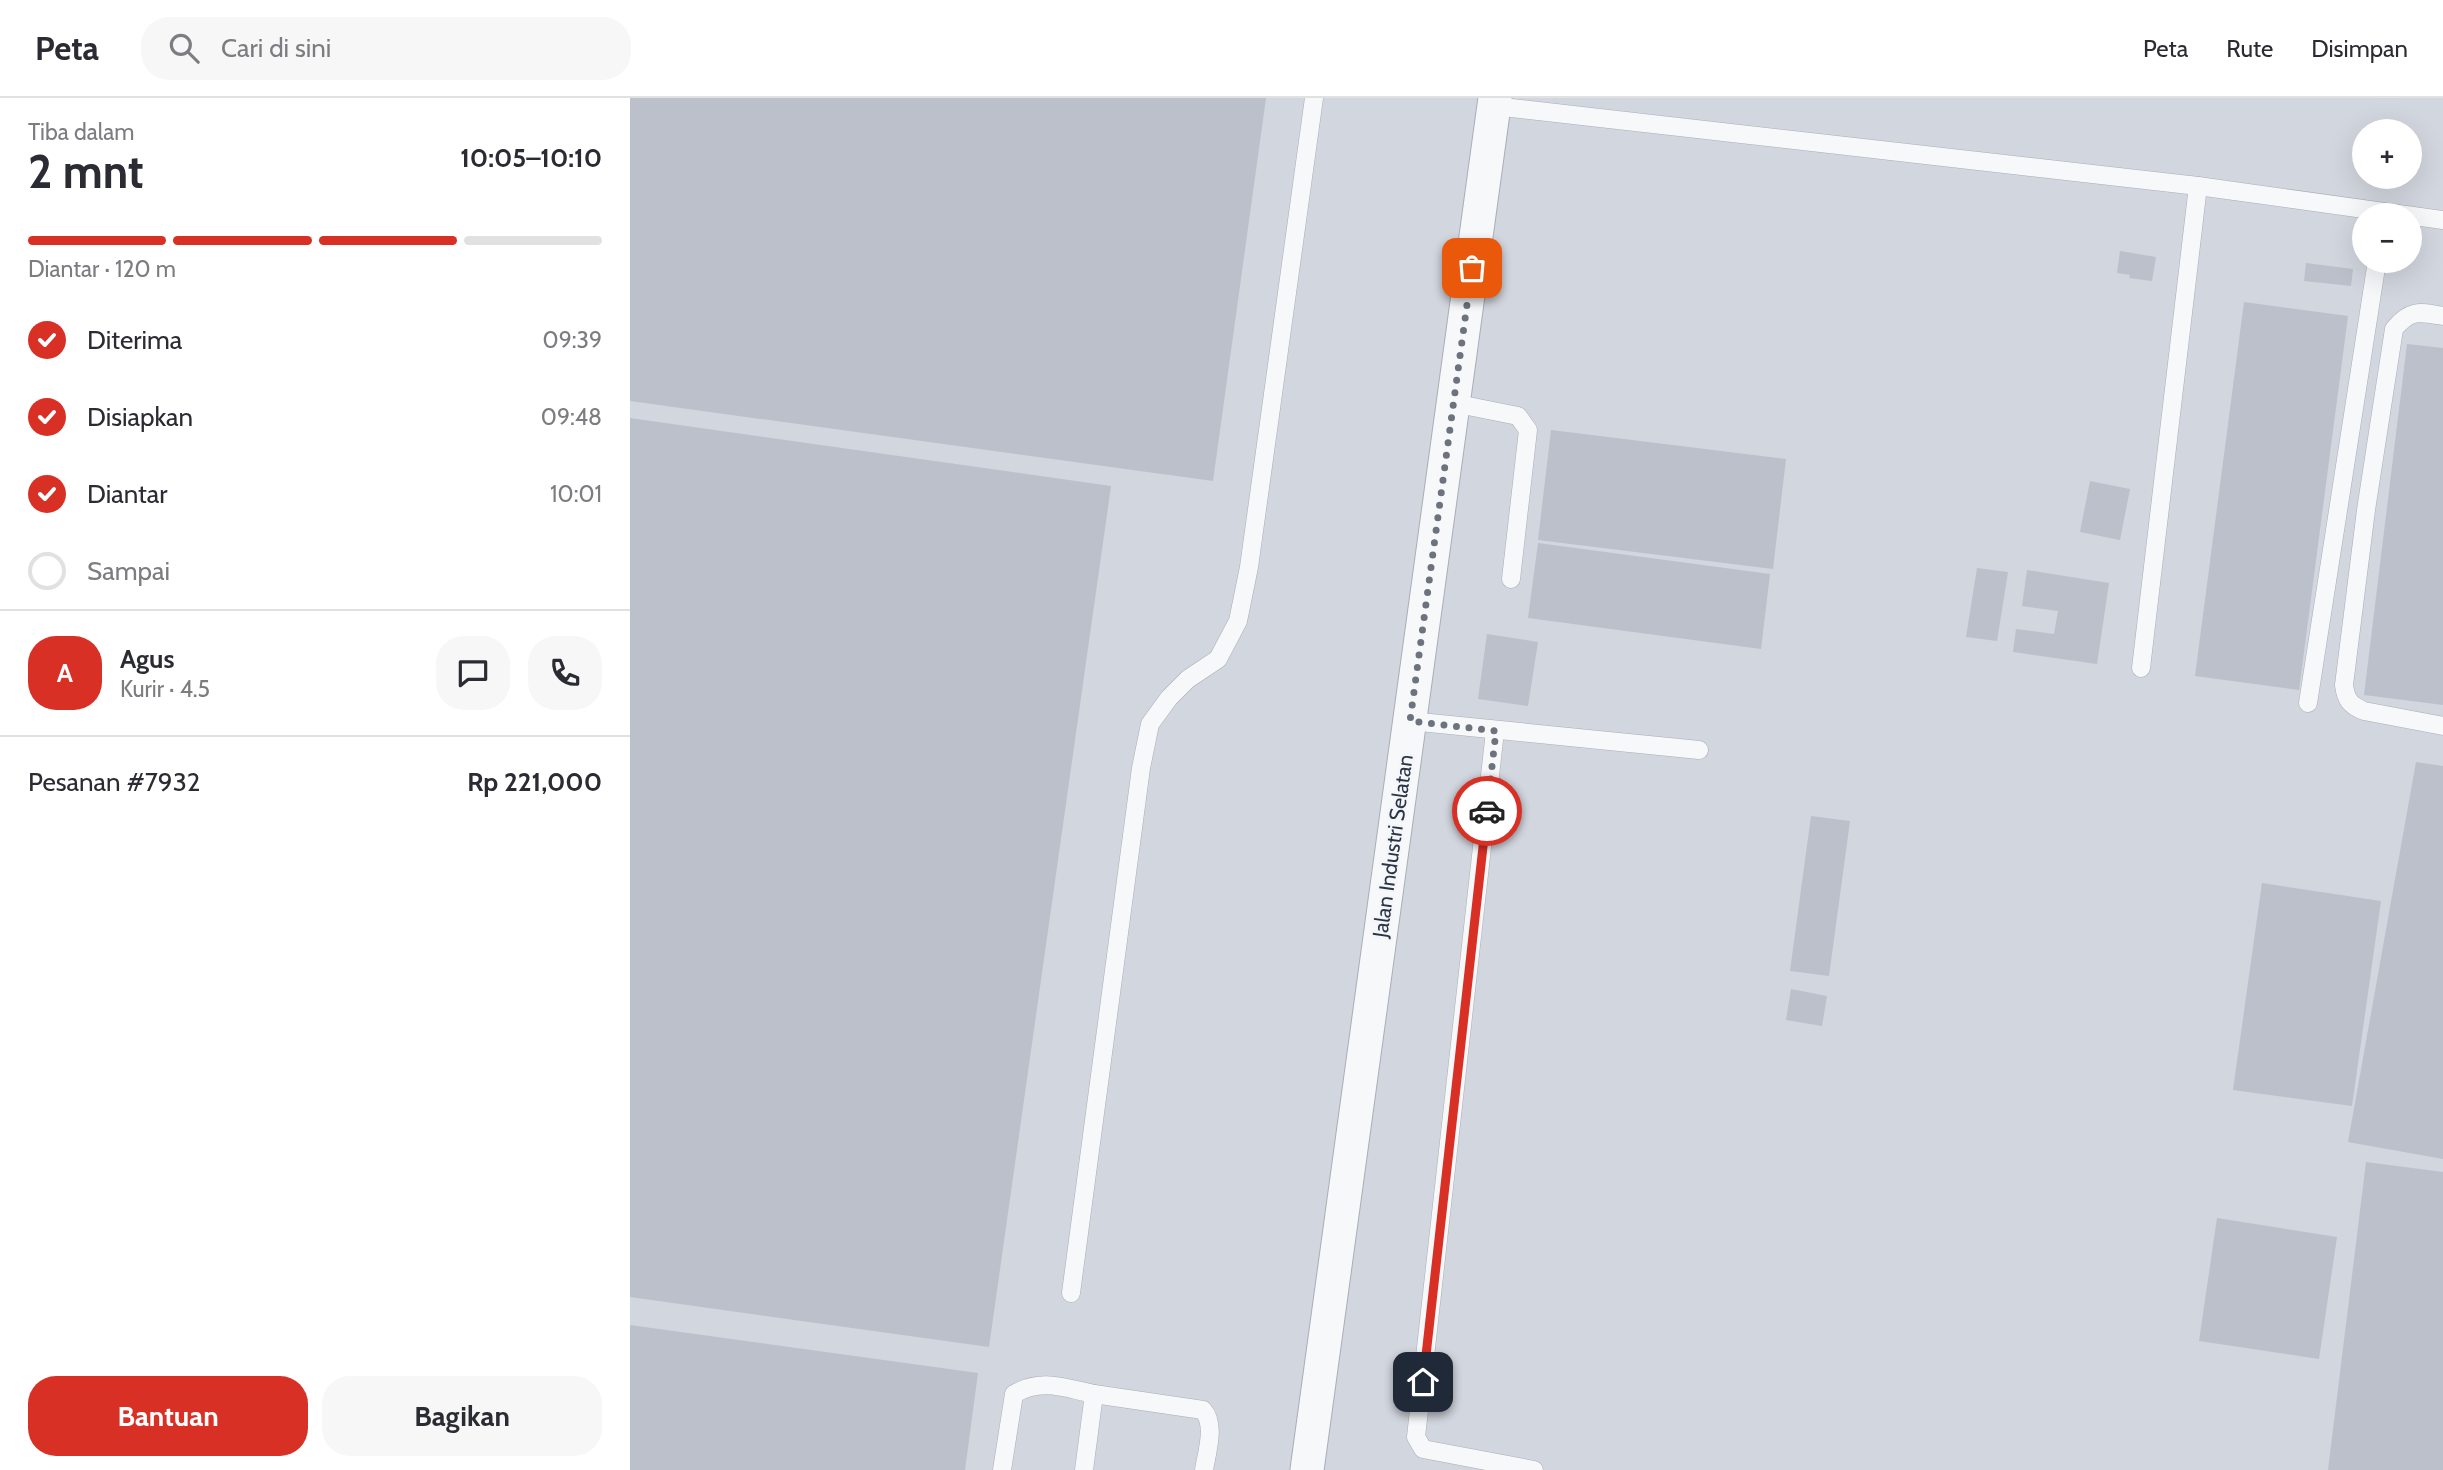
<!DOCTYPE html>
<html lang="id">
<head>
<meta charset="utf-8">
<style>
  body { margin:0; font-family:Cabin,sans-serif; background:#f7f7f7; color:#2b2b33; height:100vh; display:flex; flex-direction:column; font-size:26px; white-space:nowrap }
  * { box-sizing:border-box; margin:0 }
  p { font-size:23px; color:#7c7c81 }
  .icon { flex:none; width:38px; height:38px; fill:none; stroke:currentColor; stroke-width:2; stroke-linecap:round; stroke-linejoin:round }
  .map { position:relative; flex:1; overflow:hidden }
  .panel { display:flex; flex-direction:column; background:#fff; width:630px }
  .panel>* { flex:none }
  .controls { position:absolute; left:1722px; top:21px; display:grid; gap:14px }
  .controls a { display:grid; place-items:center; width:70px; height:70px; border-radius:50%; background:#fff; box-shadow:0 7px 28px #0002; font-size:35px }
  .pin { position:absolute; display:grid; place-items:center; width:60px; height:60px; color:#fff; margin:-30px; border-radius:14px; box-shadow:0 4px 10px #0006 }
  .courier { position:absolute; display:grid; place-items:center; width:70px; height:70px; margin:-35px; border:5px solid #d93025; border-radius:50%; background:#fff; color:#222; box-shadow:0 2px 9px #0007 }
  .summary em { font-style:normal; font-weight:800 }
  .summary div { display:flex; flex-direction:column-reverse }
  .summary { display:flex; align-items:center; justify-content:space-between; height:119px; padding:0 28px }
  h1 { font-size:46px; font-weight:800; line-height:52px }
  .bar { display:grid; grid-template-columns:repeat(4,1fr); gap:10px 7px; align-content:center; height:84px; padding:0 28px }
  .bar i { height:9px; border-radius:5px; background:#e1e1e2 }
  .bar .on { background:#d93025 }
  .bar p { grid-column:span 4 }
  .line { display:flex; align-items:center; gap:18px; padding:0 28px; border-top:2px solid #e1e1e2 }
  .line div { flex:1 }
  .round { display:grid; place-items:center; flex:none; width:74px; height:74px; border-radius:28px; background:#f7f7f7 }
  ol { padding:0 28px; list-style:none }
  li { display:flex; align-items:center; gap:21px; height:77px }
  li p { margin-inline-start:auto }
  li .icon { padding:7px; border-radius:50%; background:#d93025; color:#fff; stroke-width:4 }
  li:last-child { color:#7c7c81 }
  li i { width:38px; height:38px; border:4px solid #e1e1e2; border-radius:50% }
  .primary-button { display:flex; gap:14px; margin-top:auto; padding:14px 28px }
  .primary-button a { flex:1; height:80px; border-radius:28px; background:#d93025; color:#fff; font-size:28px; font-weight:800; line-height:80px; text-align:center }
  .primary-button a+a { background:#f7f7f7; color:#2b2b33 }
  header { display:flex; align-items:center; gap:42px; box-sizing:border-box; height:98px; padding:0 35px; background:#fff; border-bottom:2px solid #e1e1e2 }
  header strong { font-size:33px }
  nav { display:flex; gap:38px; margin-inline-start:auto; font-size:24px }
  .search { width:490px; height:63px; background:#f7f7f7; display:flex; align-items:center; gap:18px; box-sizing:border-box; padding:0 24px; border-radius:28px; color:#7c7c81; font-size:26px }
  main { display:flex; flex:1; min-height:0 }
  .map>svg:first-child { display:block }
</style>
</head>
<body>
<header>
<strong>Peta</strong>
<div class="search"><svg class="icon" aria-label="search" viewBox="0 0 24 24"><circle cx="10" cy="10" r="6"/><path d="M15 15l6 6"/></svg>Cari di sini</div>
<nav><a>Peta</a><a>Rute</a><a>Disimpan</a></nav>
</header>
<main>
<section class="panel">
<div class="summary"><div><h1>2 mnt</h1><p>Tiba dalam</p></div><em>10:05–10:10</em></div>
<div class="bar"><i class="on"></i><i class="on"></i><i class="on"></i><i></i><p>Diantar · 120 m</p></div>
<ol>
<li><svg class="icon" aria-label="check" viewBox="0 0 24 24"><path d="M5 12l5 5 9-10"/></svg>Diterima<p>09:39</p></li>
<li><svg class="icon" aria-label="check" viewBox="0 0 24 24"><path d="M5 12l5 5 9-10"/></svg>Disiapkan<p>09:48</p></li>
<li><svg class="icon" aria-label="check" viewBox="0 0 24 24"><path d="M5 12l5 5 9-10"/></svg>Diantar<p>10:01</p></li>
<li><i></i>Sampai</li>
</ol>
<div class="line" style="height:126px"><b class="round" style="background:#d93025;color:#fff">A</b><div><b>Agus</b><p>Kurir · 4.5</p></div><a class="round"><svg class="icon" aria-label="chat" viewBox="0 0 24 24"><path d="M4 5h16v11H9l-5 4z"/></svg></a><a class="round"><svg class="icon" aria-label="phone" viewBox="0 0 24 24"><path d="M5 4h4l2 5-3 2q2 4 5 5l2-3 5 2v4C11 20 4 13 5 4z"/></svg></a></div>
<div class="line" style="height:91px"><div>Pesanan #7932</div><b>Rp 221,000</b></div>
<div class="primary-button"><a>Bantuan</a><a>Bagikan</a></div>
</section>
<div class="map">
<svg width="1813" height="1372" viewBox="0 0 1813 1372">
  <rect width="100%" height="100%" fill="#e4e7ec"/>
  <path fill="#d2d6de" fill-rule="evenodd" d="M0 0H1813V1372H0ZM1734 33H1780V79H1734ZM1734 117H1780V163H1734Z"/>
  <g fill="#bbc0ca">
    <polygon points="0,0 636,0 583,383 0,303"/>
    <polygon points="1490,153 1526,159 1522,183 1499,180 1500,177 1487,175"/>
    <polygon points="1676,165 1723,171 1721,188 1674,183"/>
    <polygon points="1614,204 1718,218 1669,592 1565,578"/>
    <polygon points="1777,246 1813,250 1813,607 1734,597"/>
    <polygon points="0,320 481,388 359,1249 0,1199"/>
    <polygon points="921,332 1156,361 1143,471 908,442"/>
    <polygon points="1460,383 1500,391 1490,442 1450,434"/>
    <polygon points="908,445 1140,476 1131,551 898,520"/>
    <polygon points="1347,470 1378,474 1367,543 1336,539"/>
    <polygon points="1397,472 1479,485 1467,566 1383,554 1386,531 1424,536 1428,513 1392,508"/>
    <polygon points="857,536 908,544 898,608 848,601"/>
    <polygon points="1786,664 1813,668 1813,1061 1718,1044"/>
    <polygon points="1181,718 1220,723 1199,878 1160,873"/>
    <polygon points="1632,785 1751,803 1722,1008 1603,992"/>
    <polygon points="1161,891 1197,898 1192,928 1156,922"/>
    <polygon points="1736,1064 1813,1074 1813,1372 1698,1372"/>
    <polygon points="1587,1120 1707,1139 1689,1261 1569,1243"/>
    <polygon points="0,1227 348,1275 335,1372 0,1372"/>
  </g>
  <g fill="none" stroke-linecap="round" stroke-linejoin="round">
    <g stroke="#a9aeb7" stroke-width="19">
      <g id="lane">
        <polyline points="864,8 1568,88 1813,122"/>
        <path d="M1813 218C1790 214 1780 211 1764 231L1736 412 1714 587C1716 602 1720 607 1734 613L1813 628"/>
        <polyline points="823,305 888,318 898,332 881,481"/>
        <polyline points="1511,570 1568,88"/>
        <polyline points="1678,605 1747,163"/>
        <polyline points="780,623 1069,652"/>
        <polyline points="865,633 786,1339 793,1351 904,1372"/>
        <polyline points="441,1195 511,670 520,626 539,600 558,581 588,561 608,523 619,469 684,0"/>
        <path d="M464 1296 573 1312C586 1327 577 1353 574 1372"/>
        <path d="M372 1372 384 1296C412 1280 434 1290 464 1296L454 1372"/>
      </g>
    </g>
    <g stroke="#a9aeb7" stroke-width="35">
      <polyline id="street" points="677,1372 865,0"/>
    </g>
    <use href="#lane" stroke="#f7f8fa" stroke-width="18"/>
    <use href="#street" stroke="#f7f8fa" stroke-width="33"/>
  </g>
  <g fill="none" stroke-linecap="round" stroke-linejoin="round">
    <polyline stroke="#6c737f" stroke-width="7" stroke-dasharray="0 12.6" points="842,170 780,623 866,633 857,713"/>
    <polyline stroke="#d93025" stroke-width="9" points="793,1284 857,713"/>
  </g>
  <g text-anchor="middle" stroke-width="5" stroke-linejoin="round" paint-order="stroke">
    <g font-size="21" fill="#2b3445" stroke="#f4f6f9">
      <text transform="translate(763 748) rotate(-82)" y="7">Jalan Industri Selatan</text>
    </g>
  </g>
</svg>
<div class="controls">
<a>+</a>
<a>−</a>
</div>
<div class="pin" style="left:842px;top:170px;background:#ea580c"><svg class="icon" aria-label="bag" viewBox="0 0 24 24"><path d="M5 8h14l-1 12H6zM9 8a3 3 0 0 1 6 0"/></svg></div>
<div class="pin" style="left:793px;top:1284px;background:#1f2937"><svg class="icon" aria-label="home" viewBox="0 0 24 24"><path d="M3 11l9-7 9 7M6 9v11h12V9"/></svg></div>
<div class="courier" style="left:857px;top:713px"><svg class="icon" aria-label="car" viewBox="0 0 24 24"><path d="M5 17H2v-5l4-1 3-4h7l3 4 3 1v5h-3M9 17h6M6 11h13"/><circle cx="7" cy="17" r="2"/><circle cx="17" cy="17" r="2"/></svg></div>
</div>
</main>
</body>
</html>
